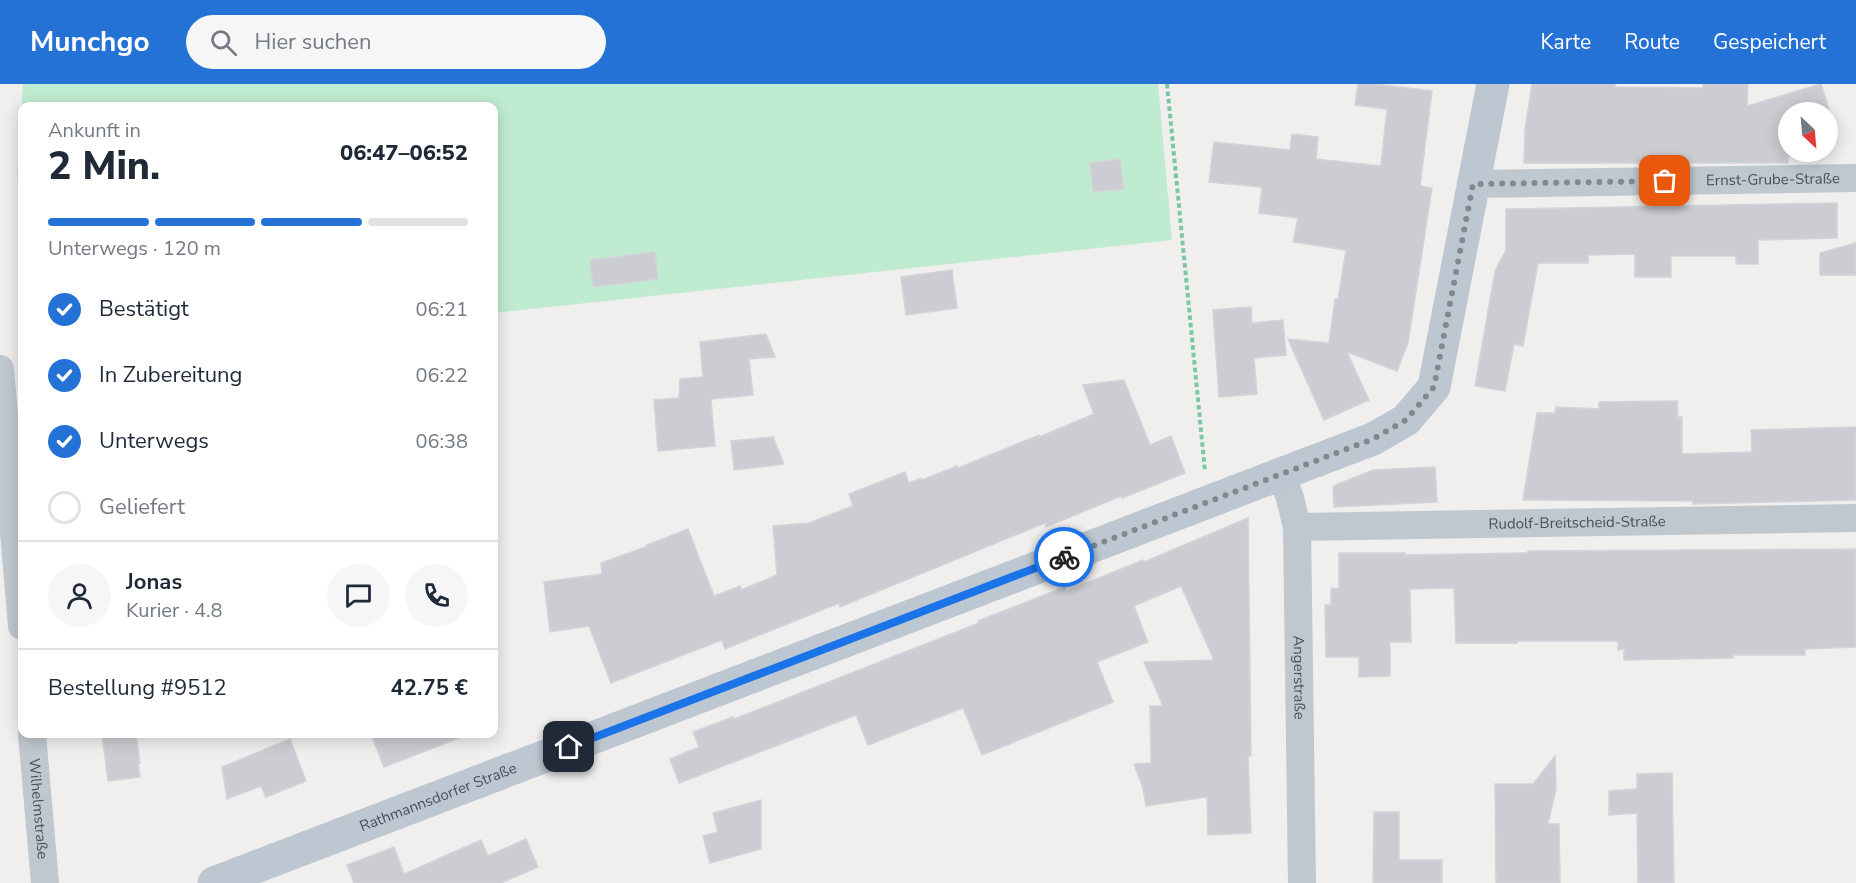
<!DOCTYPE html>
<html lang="de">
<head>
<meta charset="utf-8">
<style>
  body { margin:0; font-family:"Nunito Sans",sans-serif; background:#f6f6f7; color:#1f2937; height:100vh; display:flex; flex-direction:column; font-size:22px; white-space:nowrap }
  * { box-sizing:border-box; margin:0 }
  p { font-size:20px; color:#747a83 }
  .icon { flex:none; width:33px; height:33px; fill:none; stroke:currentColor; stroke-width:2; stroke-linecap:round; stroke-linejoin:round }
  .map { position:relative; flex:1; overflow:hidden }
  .sheet { position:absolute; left:18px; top:18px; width:480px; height:636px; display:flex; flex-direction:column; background:#fff; border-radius:12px; box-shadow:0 3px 15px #0003 }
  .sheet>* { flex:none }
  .needle { width:39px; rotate:154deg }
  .buttons { position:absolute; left:1778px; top:18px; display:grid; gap:12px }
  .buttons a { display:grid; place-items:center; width:60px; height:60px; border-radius:50%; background:#fff; box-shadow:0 3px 15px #0003; font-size:30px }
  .pin { position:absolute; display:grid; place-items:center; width:51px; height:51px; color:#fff; margin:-26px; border-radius:12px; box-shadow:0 3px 9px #0006 }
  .courier { position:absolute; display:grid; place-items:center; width:60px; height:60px; margin:-30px; border:4px solid #1a73e8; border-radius:50%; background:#fff; color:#222; box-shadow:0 2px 8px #0007 }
  .head em { font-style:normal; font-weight:800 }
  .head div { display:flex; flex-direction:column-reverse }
  .head { display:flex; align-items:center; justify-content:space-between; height:102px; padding:0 30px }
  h1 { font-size:39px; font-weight:800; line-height:45px }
  .bar { display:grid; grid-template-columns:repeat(4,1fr); gap:9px 6px; align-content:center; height:72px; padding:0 30px }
  .bar i { height:8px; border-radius:4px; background:#e0e1e3 }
  .bar .current { background:#2472d5 }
  .bar p { grid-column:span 4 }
  .line { display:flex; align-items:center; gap:15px; padding:0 30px; border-top:2px solid #e0e1e3 }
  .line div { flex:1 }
  .round { display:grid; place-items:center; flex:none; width:63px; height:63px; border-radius:32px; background:#f6f6f7 }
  ol { padding:0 30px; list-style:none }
  li { display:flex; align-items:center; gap:18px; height:66px }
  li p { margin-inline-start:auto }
  li .icon { padding:6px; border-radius:50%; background:#2472d5; color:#fff; stroke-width:4 }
  li:last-child { color:#747a83 }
  li i { width:33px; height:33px; border:3px solid #e0e1e3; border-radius:50% }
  header { display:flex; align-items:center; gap:36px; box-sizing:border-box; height:84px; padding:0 30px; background:#2472d5; color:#fff }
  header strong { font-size:28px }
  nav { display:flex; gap:33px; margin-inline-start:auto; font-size:21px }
  .search { width:420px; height:54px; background:#f6f6f7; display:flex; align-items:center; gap:15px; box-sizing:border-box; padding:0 21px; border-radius:33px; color:#747a83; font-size:22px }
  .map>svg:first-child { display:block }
</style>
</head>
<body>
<header>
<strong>Munchgo</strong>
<div class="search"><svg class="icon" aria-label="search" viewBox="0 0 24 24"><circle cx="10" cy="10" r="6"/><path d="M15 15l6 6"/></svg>Hier suchen</div>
<nav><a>Karte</a><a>Route</a><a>Gespeichert</a></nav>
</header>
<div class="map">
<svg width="1856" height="799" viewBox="0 0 1856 799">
  <rect width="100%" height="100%" fill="#f1eeee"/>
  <polygon fill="#bfecd0" points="23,0 1158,0 1172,156 494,229 494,22 22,22 22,149 17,91"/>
  <g fill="#cbcdd3" stroke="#d2d4d9" stroke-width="1.5">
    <polygon points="1358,0 1374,0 1432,7 1420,102 1432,104 1408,259 1397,287 1347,268 1369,316 1324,336 1288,255 1329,259 1335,215 1338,216 1346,166 1293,158 1298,134 1259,129 1262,103 1209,98 1214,58 1290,66 1292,50 1318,53 1316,75 1381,82 1387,25 1355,21"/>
    <polygon points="1532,0 1615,0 1615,3 1703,4 1703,0 1748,0 1747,22 1821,0 1836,48 1836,58 1827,61 1827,28 1788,28 1788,68 1805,68 1788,73 1788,79 1524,79 1525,46"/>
    <polygon points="1120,75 1124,105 1093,108 1090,79"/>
    <polygon points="1837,119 1837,154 1758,156 1758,180 1736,180 1736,172 1671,172 1671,193 1635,193 1635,170 1588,171 1588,179 1538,179 1523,262 1514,260 1505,307 1475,302 1495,187 1506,166 1506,125"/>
    <polygon points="1856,159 1856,191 1820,191 1820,169"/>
    <polygon points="655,168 658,195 593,203 590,176"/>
    <polygon points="952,186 957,224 906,231 901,193"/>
    <polygon points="1251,223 1252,239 1283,236 1286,271 1254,274 1257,310 1219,313 1213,226"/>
    <polygon points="766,250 775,273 749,275 753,311 711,315 715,362 658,367 654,316 679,314 680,295 703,293 700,258"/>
    <polygon points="1124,296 1150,361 1171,352 1185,389 1122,414 1121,412 1046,443 1045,439 840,523 839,519 725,565 722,556 611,599 589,542 550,548 544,498 602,490 601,479 648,462 647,461 688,445 714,512 740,502 741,506 777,491 773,442 809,439 853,422 849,410 905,388 909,399 921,394 922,396 957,382 958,384 1039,351 1039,353 1094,330 1083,301"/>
    <polygon points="1677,317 1678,333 1682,333 1682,370 1752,368 1751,346 1856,343 1856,416 1693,420 1693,417 1523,416 1537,329 1555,329 1556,323 1599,325 1599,318"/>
    <polygon points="773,353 784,380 734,386 731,357"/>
    <polygon points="1435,383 1437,418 1334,423 1333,402 1373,386"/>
    <polygon points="1248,434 1251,672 1248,672 1251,749 1208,751 1207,713 1146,722 1143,704 1134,680 1151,679 1150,622 1163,622 1144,578 1214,576 1181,502 1134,522 1148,558 1097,578 1113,618 982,671 963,624 868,661 856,631 679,699 670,675 699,663 693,648 733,633 734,635 979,539 978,537 1065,503 1067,507 1143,476 1144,478"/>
    <polygon points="1856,465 1856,563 1805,565 1805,571 1733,571 1733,574 1624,576 1624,565 1618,566 1618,557 1517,557 1517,559 1456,559 1454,504 1410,505 1411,558 1390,558 1390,592 1359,593 1359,573 1326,573 1325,521 1331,521 1331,504 1339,505 1339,469 1405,469 1405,471 1528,469 1528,467"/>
    <polygon points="102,650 136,650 140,679 138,680 140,693 108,697"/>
    <polygon points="371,650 466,650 467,651 384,683"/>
    <polygon points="290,655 306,697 266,713 261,702 227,715 222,683"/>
    <polygon points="1555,672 1556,705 1548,740 1559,740 1560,799 1496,799 1495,700 1533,700"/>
    <polygon points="1672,689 1674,799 1638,799 1637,729 1609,731 1609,707 1637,705 1637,690"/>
    <polygon points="761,716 761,765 710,779 703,752 718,748 713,729"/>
    <polygon points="1374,728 1399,728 1399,776 1442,776 1442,799 1373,799"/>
    <polygon points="526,755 538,783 501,799 354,799 347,781 394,763 404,790 481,756 488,772"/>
  </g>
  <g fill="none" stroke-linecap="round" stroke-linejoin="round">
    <polyline stroke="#79c8a1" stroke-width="4" stroke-dasharray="4.5 3" stroke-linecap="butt" points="1167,0 1205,387"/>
    <g stroke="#bfc8cf" stroke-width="28">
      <path id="s1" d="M1473 100 1856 94"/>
      <polyline points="0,285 22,542"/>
      <path id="s2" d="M1281 390 1290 414 1297 443 1302 799"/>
      <path id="s3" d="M1297 443 1856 434"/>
      <path id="s4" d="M32 650 45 799"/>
    </g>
    <path stroke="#bdc7d1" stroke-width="33" id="s5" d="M214 799 1281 390 1373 355 1406 336 1434 303 1493 0"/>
  </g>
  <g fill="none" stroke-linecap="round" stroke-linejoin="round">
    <polyline stroke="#82888e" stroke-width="6" stroke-dasharray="0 10.8" points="1064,473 1373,355 1406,336 1434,303 1473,100 1665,97"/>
    <polyline stroke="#1a73e8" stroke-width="8" points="569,663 1064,473"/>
  </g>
  <g text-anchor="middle" stroke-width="5" stroke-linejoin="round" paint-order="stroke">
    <g font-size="15" fill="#47515a" stroke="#fff">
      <text dy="5" stroke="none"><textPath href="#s1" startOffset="300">Ernst-Grube-Straße</textPath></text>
      <text dy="5" stroke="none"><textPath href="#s3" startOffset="280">Rudolf-Breitscheid-Straße</textPath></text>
      <text dy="5" stroke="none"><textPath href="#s2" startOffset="206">Angerstraße</textPath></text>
      <text dy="5" stroke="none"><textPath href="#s5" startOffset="240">Rathmannsdorfer Straße</textPath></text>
      <text dy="5" stroke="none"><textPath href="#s4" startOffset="75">Wilhelmstraße</textPath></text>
    </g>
  </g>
</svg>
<div class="buttons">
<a><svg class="needle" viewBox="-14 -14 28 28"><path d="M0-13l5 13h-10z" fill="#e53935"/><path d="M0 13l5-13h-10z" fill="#747a83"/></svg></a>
</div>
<div class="pin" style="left:1665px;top:97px;background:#ea580c"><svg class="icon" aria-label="bag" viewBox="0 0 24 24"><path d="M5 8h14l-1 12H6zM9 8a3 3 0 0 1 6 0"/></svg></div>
<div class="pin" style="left:569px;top:663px;background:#1f2937"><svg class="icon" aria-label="home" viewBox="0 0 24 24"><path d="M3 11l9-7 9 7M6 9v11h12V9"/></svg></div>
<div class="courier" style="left:1064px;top:473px"><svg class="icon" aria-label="bike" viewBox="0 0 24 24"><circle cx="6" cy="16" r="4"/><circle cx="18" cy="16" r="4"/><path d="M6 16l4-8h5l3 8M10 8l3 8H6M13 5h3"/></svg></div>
<section class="sheet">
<div class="head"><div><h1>2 Min.</h1><p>Ankunft in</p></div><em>06:47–06:52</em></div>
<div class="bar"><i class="current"></i><i class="current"></i><i class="current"></i><i></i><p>Unterwegs · 120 m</p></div>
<ol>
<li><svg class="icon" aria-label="check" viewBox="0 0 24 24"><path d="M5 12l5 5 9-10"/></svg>Bestätigt<p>06:21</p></li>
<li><svg class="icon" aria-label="check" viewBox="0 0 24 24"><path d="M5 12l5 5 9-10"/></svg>In Zubereitung<p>06:22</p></li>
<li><svg class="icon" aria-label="check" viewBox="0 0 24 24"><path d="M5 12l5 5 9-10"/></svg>Unterwegs<p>06:38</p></li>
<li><i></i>Geliefert</li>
</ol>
<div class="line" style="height:108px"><a class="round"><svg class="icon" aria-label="person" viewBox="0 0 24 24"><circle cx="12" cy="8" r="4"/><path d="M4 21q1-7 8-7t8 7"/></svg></a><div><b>Jonas</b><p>Kurier · 4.8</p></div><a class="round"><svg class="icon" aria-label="chat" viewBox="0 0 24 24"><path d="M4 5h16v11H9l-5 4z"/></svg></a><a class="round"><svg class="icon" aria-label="phone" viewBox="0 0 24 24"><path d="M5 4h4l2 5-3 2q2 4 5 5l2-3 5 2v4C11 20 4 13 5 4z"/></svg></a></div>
<div class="line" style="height:78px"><div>Bestellung #9512</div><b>42.75 €</b></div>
</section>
</div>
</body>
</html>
